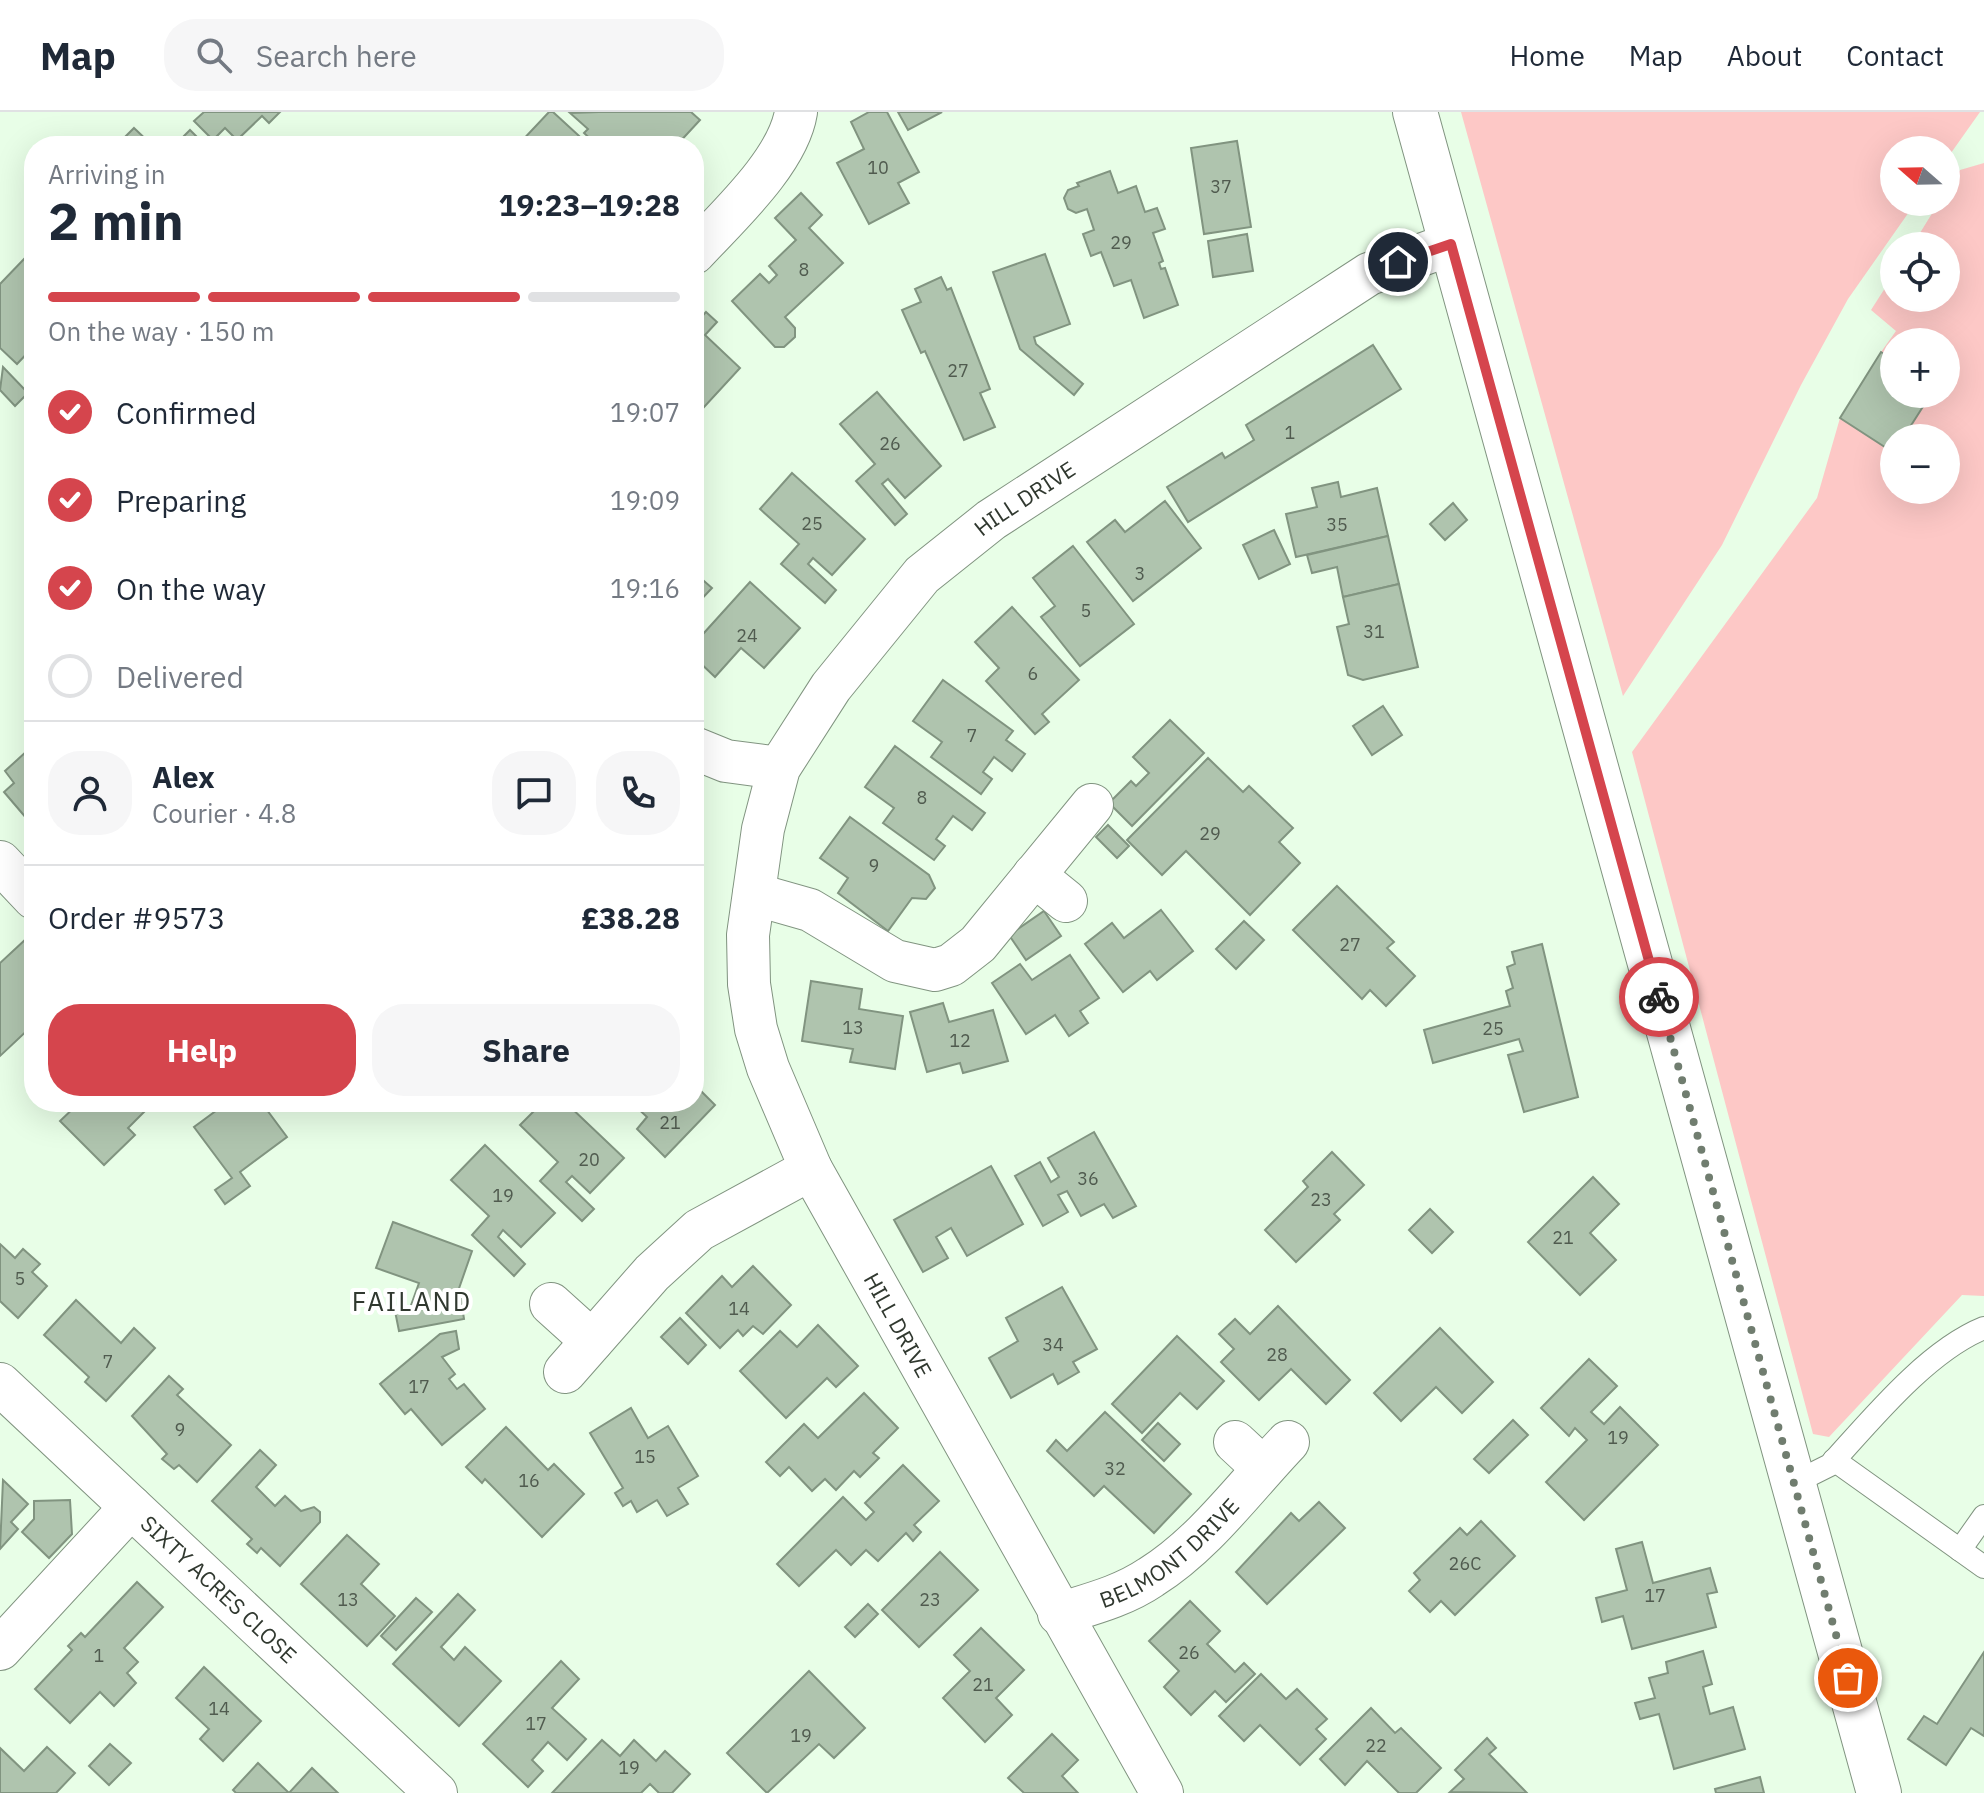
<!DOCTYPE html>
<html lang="en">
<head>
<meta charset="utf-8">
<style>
  body { margin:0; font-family:"IBM Plex Sans",sans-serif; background:#f6f6f7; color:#1f2937; height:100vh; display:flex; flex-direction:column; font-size:30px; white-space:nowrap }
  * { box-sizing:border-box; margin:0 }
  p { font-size:26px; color:#747a83 }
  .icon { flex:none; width:44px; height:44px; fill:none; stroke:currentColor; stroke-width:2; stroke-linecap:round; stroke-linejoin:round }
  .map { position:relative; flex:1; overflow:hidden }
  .sheet { position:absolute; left:24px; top:24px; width:680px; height:976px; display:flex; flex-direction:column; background:#fff; border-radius:32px; box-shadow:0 8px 32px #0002 }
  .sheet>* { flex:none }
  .needle { width:52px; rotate:290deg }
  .controls { position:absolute; left:1880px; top:24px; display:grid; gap:16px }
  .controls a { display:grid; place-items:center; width:80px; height:80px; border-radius:50%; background:#fff; box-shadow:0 8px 32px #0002; font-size:40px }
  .pin { position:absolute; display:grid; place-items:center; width:68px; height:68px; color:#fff; margin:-34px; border:4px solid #fff; border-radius:50%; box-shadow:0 2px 8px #0007 }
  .courier { position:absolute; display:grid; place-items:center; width:80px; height:80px; margin:-40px; border:6px solid #d5454d; border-radius:50%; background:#fff; color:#222; box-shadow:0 2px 10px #0007 }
  .headline em { font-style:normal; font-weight:700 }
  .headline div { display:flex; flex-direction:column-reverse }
  .headline { display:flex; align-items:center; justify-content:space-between; height:136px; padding:0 24px }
  h1 { font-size:52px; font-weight:700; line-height:60px }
  .bar { display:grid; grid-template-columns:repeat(4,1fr); gap:12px 8px; align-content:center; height:96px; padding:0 24px }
  .bar i { height:10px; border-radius:6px; background:#e0e1e3 }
  .bar .selected { background:#d5454d }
  .bar p { grid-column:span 4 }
  .line { display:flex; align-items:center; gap:20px; padding:0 24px; border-top:2px solid #e0e1e3 }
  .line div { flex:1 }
  .round { display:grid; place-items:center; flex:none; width:84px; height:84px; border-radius:32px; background:#f6f6f7 }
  ol { padding:0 24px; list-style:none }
  li { display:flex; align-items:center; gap:24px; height:88px }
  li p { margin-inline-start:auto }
  li .icon { padding:8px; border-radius:50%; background:#d5454d; color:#fff; stroke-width:4 }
  li:last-child { color:#747a83 }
  li i { width:44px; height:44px; border:4px solid #e0e1e3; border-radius:50% }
  .primary-button { display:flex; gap:16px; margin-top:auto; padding:16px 24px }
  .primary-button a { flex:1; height:92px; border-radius:32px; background:#d5454d; color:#fff; font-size:32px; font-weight:700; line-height:92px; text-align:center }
  .primary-button a+a { background:#f6f6f7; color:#1f2937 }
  header { display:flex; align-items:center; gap:48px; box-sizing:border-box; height:112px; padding:0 40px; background:#fff; border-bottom:2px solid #e0e1e3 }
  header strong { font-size:38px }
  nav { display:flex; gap:44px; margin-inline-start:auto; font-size:28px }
  .search { width:560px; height:72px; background:#f6f6f7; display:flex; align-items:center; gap:20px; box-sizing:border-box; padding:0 28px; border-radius:32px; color:#747a83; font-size:30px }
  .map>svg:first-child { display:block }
</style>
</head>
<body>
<header>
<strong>Map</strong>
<div class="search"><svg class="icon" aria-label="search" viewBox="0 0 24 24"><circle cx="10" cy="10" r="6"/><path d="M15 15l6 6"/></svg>Search here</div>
<nav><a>Home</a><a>Map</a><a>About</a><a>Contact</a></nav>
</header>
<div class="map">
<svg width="1984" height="1681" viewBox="0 0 1984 1681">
  <rect width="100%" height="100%" fill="#e8fee7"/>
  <g fill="#fdc8c6">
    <polygon points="1461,0 1980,0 1946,48 1946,38 1894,38 1894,90 1916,90 1848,187 1801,273 1722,433 1623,584"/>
    <polygon points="1984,51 1984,1184 1962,1183 1829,1325 1813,1322 1632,640 1817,386 1840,306 1894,341 1894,378 1946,378 1946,326 1903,326 1931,282 1946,282 1946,230 1894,230 1894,248 1881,240 1896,219 1871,198 1894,162 1894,186 1946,186 1946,134 1912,134 1939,90 1946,90 1946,80 1960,58"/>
  </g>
  <g fill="#afc4ae" stroke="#819480" stroke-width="2">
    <polygon points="204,0 280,0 269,11 262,4 237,28 225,16 213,28 194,9"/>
    <polygon points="549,0 553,0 590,34 517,34"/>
    <polygon points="599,0 691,0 700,8 676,34 598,34 584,21 588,17 570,1"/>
    <polygon points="869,0 887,0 919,60 898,71 909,91 869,112 837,51 864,37 851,10"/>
    <polygon points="898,0 942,0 908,18"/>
    <polygon points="134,16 152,33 116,34"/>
    <polygon points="190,18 206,34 174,34"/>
    <polygon points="1237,29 1251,115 1204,122 1191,36"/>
    <polygon points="1110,59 1118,81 1136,74 1145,100 1157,96 1165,117 1153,121 1163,149 1159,151 1161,157 1165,156 1178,193 1144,206 1131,168 1114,174 1101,140 1091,144 1083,122 1094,118 1087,97 1076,101 1068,97 1064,86 1068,78 1079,74 1077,71"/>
    <polygon points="801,81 822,103 809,116 843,151 785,205 795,216 795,225 784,235 775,235 732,189 760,162 769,171 777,163 769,154 796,128 775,106"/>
    <polygon points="1247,122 1253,159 1213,165 1208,129"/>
    <polygon points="1045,142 1070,212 1034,225 1036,232 1083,272 1074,283 1020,237 993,160"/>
    <polygon points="25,146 34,155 34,234 17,252 0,236 0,172"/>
    <polygon points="941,165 947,178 951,176 990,277 980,281 995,315 964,328 925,239 921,241 902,198 921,190 915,177"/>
    <polygon points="706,200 717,210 705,223 740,256 694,306 694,213"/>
    <polygon points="1373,233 1401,277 1188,410 1167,375 1222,341 1225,346 1254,328 1246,313"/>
    <polygon points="1881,240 1894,248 1894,282 1931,282 1903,326 1894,326 1894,341 1840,306"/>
    <polygon points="3,255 28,281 15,294 0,278"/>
    <polygon points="877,280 941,354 905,386 888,367 882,372 907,402 895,413 856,369 875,352 840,312"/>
    <polygon points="792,361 865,427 832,463 813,446 808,452 836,478 825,491 781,452 799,432 760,397"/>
    <polygon points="1338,370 1341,385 1377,376 1388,424 1296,445 1286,402 1317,395 1312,376"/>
    <polygon points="1165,389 1201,436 1133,489 1087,430 1115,408 1125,420"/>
    <polygon points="1453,391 1467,408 1445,428 1430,412"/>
    <polygon points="1274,418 1290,452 1259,467 1243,433"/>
    <polygon points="1388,424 1399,472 1343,485 1337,455 1312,461 1307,443"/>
    <polygon points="1073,434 1134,512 1080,554 1041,505 1055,494 1033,466"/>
    <polygon points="696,462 712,476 694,495 694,465"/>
    <polygon points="750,470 800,516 764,556 741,536 715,565 694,545 694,532"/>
    <polygon points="1399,472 1418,555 1363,568 1348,563 1337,515 1349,512 1343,485"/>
    <polygon points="1012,495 1079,568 1042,602 1049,610 1035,622 986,569 999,556 975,530"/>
    <polygon points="943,568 1013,619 1006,628 1025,642 1012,659 994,645 983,660 992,667 981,682 931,645 942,630 913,609"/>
    <polygon points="1383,594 1402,623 1372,643 1353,614"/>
    <polygon points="1170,608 1204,641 1132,714 1109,691 1131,669 1136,674 1149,661 1133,645"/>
    <polygon points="895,634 985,701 972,718 953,704 936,727 945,734 934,748 883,711 894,696 865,675"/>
    <polygon points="27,639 34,647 33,714 4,680 14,671 5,659"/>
    <polygon points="1208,646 1243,680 1249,674 1293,716 1279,730 1300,751 1250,803 1186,739 1162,763 1127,728"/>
    <polygon points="850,705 929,763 935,776 926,787 912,786 888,819 838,781 848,766 820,746"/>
    <polygon points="1108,713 1129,734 1117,746 1096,725"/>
    <polygon points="1337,774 1394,830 1387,836 1415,864 1386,894 1370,878 1362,887 1293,818"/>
    <polygon points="1161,798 1193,839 1157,868 1150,859 1123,880 1085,832 1112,811 1124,826"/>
    <polygon points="1044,799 1061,824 1026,848 1009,823"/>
    <polygon points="1244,809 1264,828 1236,857 1216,837"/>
    <polygon points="26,827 34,835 34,912 0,944 0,851"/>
    <polygon points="1542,832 1578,985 1524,1000 1508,943 1523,939 1519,927 1433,951 1424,918 1510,894 1506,879 1513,876 1507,855 1515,852 1512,840"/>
    <polygon points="1070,843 1099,886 1080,899 1088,911 1069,924 1055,903 1026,922 992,871 1020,852 1032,868"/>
    <polygon points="811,869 862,877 859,897 903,904 895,957 850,950 853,937 802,929"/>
    <polygon points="943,891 949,910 993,898 1008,949 963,961 960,951 927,960 910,900"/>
    <polygon points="694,972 715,993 665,1045 637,1017 647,1005 631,990 694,990"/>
    <polygon points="80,990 154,990 128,1016 135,1023 104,1053 60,1009"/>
    <polygon points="228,990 261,990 287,1025 240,1060 250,1074 225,1092 215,1078 232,1066 194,1015"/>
    <polygon points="543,990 565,990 624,1046 590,1081 572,1064 566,1070 594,1097 582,1109 540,1069 558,1050 520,1013"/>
    <polygon points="1094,1020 1136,1094 1113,1106 1104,1092 1081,1104 1067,1079 1058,1083 1068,1100 1043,1114 1015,1064 1040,1050 1051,1070 1059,1065 1048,1046"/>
    <polygon points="485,1033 555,1101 521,1135 503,1118 498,1125 525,1152 514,1164 472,1123 489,1104 451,1068"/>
    <polygon points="1332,1040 1364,1073 1334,1102 1340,1108 1296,1150 1265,1118 1308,1075 1303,1069"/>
    <polygon points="991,1054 1023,1112 967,1144 951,1116 936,1125 948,1146 923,1160 894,1108"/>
    <polygon points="1593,1065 1619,1092 1590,1121 1616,1148 1580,1183 1528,1130"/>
    <polygon points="1430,1097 1453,1120 1432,1141 1409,1118"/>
    <polygon points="393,1110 472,1139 456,1185 445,1181 441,1190 461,1187 464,1207 399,1219 395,1199 410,1196 419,1171 376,1156"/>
    <polygon points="0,1132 15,1146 23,1137 40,1152 32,1160 47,1174 18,1206 0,1189"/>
    <polygon points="753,1154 791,1193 763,1222 753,1214 743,1224 738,1218 720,1236 686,1201 722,1164 732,1175"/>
    <polygon points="1062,1175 1097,1237 1073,1250 1079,1260 1058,1272 1053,1262 1011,1286 989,1246 1018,1229 1006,1206"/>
    <polygon points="76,1188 121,1231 134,1216 155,1236 106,1289 85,1270 89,1265 44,1223"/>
    <polygon points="1278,1194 1350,1268 1326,1292 1291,1257 1259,1288 1221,1250 1234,1237 1219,1222 1235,1207 1250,1222"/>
    <polygon points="680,1206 706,1233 688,1252 661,1225"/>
    <polygon points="818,1213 858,1254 836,1275 827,1266 786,1306 740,1259 780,1219 797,1235"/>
    <polygon points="1440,1216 1493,1270 1462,1301 1436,1275 1401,1309 1374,1281"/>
    <polygon points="456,1219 459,1237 442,1245 455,1262 449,1267 457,1277 464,1272 485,1297 442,1333 411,1297 405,1302 380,1272 440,1222"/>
    <polygon points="1177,1224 1224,1269 1197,1297 1180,1281 1142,1321 1112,1292"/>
    <polygon points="1589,1247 1617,1274 1591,1300 1604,1312 1620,1295 1658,1333 1584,1408 1546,1370 1587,1328 1575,1316 1569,1324 1541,1296"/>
    <polygon points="169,1264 183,1277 177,1283 231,1333 197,1370 179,1353 174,1357 162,1347 167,1342 132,1304"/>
    <polygon points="864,1281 898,1316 873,1341 879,1346 860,1365 854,1359 836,1378 825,1367 812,1379 789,1355 780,1364 766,1350 804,1312 818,1326"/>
    <polygon points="631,1296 648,1326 668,1314 698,1364 678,1376 688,1392 667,1404 657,1388 637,1400 631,1389 623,1394 615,1381 623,1376 590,1321"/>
    <polygon points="1105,1300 1191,1382 1154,1421 1104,1374 1094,1384 1047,1339 1056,1328 1067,1339"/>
    <polygon points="1513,1308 1528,1323 1489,1361 1474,1347"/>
    <polygon points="1158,1311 1180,1332 1164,1349 1142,1328"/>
    <polygon points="506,1315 548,1358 554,1352 584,1382 542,1425 485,1367 482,1371 466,1355"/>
    <polygon points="260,1338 276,1353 256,1375 275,1394 285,1384 301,1399 314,1395 320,1400 320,1410 280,1454 261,1436 257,1441 247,1432 252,1427 212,1389"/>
    <polygon points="903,1353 939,1389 914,1413 921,1420 913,1429 906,1421 878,1449 866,1438 851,1453 836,1438 799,1474 777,1452 843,1385 866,1408 874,1400 865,1391"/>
    <polygon points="3,1368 28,1392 11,1410 18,1417 0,1437"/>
    <polygon points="70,1388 72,1422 49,1446 22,1420 34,1407 34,1389"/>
    <polygon points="1319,1390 1345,1416 1267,1492 1236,1460 1291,1401 1299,1409"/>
    <polygon points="1481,1409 1515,1444 1455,1503 1441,1489 1430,1500 1409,1479 1420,1468 1414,1461 1460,1416 1467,1423"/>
    <polygon points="347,1423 379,1452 361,1472 395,1504 367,1534 301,1472"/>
    <polygon points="1642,1430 1653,1471 1710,1456 1717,1480 1707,1482 1716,1515 1632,1537 1623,1504 1602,1510 1596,1486 1627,1478 1616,1437"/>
    <polygon points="940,1440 978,1478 919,1535 882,1498"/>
    <polygon points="137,1470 163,1495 124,1536 138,1550 127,1561 136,1571 114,1594 100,1580 70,1611 35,1577 72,1538 68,1534 81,1521 85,1525"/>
    <polygon points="458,1482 475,1498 441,1535 454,1548 465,1535 501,1569 459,1614 393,1552"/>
    <polygon points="416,1486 432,1500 396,1538 381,1524"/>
    <polygon points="1190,1489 1220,1519 1207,1532 1235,1560 1244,1551 1255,1562 1226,1590 1215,1579 1191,1603 1164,1575 1179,1559 1149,1529"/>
    <polygon points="868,1492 878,1502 855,1525 845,1515"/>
    <polygon points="981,1516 1024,1558 996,1586 1012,1603 985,1630 943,1586 970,1559 954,1543"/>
    <polygon points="1703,1539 1712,1572 1703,1575 1710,1602 1733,1595 1745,1637 1674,1657 1659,1602 1640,1607 1635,1591 1655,1586 1649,1566 1668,1561 1666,1550"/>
    <polygon points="1984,1540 1984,1624 1971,1616 1946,1653 1908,1627 1924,1604 1937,1612"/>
    <polygon points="561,1549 579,1567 552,1596 586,1627 567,1648 548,1630 532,1648 543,1659 528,1675 483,1632"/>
    <polygon points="204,1555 261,1609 223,1649 200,1627 209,1617 176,1586"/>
    <polygon points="809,1559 865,1616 834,1646 819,1632 767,1681 727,1641"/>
    <polygon points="1261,1562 1286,1587 1297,1577 1327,1607 1316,1617 1326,1627 1300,1653 1260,1613 1244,1629 1219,1604"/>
    <polygon points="1371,1596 1395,1621 1401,1616 1441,1656 1416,1681 1399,1681 1367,1649 1345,1673 1320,1647"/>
    <polygon points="1052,1622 1078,1648 1062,1664 1078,1681 1024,1681 1008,1666"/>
    <polygon points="1487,1626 1496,1636 1489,1642 1527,1681 1450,1680 1464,1667 1455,1658"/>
    <polygon points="602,1628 620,1644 634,1628 656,1649 665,1639 690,1662 672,1681 659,1681 650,1672 641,1681 552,1681"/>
    <polygon points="110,1632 131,1651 109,1673 89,1654"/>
    <polygon points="47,1635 75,1661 56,1681 0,1681 0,1636 24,1659"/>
    <polygon points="258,1651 289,1681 312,1656 338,1681 236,1681 233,1678"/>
    <polygon points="1760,1665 1764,1681 1716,1681 1715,1677"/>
  </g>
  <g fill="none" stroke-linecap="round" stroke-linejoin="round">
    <g stroke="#819480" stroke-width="24">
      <g id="lane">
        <polyline points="1834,1348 1984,1455"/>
        <path d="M1792 1365 1812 1362 1830 1353C1871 1308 1927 1239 1984 1216"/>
        <polyline points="1960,1438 1984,1404"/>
      </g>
    </g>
    <g stroke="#819480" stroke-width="44">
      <g id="street">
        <path d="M694 141C727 105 788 50 796 0"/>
        <polyline points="694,636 726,649 779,656"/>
        <polyline points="0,750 34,786"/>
        <polyline points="1034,763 1066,789"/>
        <polyline points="754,782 810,798 895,849 935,858 951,853 978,832 1092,693"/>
        <polyline points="551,1192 592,1229"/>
        <polyline points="565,1260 652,1161 699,1118 811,1057"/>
        <path id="s1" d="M0 1272 436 1681"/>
        <polyline points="1235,1330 1263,1356"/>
        <path id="s2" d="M1059 1502C1091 1492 1123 1484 1151 1465 1204 1432 1245 1375 1288 1330"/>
        <polyline points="0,1537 131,1395"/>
        <path id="s3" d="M1162 1681 811 1057 768 956 756 917 749 872 748 823 763 717 779 656 831 575 922 463 991 408 1369 162 1451 132"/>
      </g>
    </g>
    <g stroke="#819480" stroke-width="46">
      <polyline id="secondary" points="1415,0 1879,1681"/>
    </g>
    <use href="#lane" stroke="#fff" stroke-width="22"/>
    <use href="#street" stroke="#fff" stroke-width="42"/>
    <use href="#secondary" stroke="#fff" stroke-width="44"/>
  </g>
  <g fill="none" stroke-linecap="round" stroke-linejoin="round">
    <polyline stroke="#707d6f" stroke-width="8" stroke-dasharray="0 14.4" points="1659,885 1848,1566"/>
    <polyline stroke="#d5454d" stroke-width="10" points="1398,150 1451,132 1659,885"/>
  </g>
  <g text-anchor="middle" stroke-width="8" stroke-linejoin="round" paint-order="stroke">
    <g font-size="18" fill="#505b4f">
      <text x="878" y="62">10</text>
      <text x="1221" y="81">37</text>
      <text x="1121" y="137">29</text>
      <text x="804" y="164">8</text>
      <text x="958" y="265">27</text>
      <text x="1290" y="327">1</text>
      <text x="890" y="338">26</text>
      <text x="812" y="418">25</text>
      <text x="1337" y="419">35</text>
      <text x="1140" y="468">3</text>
      <text x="1086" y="505">5</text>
      <text x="1374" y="526">31</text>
      <text x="747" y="530">24</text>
      <text x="1033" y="568">6</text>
      <text x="972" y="630">7</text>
      <text x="922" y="692">8</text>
      <text x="1210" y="728">29</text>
      <text x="874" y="760">9</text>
      <text x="1350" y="839">27</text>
      <text x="853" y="922">13</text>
      <text x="1493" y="923">25</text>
      <text x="960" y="935">12</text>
      <text x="670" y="1017">21</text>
      <text x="589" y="1054">20</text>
      <text x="1088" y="1073">36</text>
      <text x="503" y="1090">19</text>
      <text x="1321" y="1094">23</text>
      <text x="1563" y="1132">21</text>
      <text x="20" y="1173">5</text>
      <text x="739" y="1203">14</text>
      <text x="1053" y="1239">34</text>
      <text x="1277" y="1249">28</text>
      <text x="108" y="1256">7</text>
      <text x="419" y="1281">17</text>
      <text x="180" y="1324">9</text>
      <text x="1618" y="1332">19</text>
      <text x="645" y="1351">15</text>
      <text x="1115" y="1363">32</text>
      <text x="529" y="1375">16</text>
      <text x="1465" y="1458">26C</text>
      <text x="1655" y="1490">17</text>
      <text x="348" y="1494">13</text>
      <text x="930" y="1494">23</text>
      <text x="1189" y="1547">26</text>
      <text x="99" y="1550">1</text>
      <text x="983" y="1579">21</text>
      <text x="219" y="1603">14</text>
      <text x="536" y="1618">17</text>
      <text x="801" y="1630">19</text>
      <text x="1376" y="1640">22</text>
      <text x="629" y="1662">19</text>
    </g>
    <g font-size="22" fill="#30382f" stroke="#fff">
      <text dy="8" stroke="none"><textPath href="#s3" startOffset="1500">HILL DRIVE</textPath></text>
      <text transform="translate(898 1213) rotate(61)" y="8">HILL DRIVE</text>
      <text dy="8" stroke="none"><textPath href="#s2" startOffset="128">BELMONT DRIVE</textPath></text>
      <text dy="8" stroke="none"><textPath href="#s1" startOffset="300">SIXTY ACRES CLOSE</textPath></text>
    </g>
    <g font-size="26" letter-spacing="2" fill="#30382f" stroke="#fff">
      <text x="412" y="1199">FAILAND</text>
    </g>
  </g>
</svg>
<div class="controls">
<a><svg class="needle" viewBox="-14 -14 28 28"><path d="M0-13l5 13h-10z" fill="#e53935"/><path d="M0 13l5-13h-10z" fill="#747a83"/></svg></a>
<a><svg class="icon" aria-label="locate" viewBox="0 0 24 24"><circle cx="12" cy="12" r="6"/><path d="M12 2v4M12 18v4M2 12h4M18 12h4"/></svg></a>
<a>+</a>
<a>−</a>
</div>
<div class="pin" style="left:1848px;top:1566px;background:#ea580c"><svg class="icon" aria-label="bag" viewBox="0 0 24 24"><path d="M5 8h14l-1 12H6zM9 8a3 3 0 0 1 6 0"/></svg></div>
<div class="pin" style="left:1398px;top:150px;background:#1f2937"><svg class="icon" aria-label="home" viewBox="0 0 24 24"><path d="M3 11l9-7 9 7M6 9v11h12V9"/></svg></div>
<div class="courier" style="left:1659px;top:885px"><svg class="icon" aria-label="bike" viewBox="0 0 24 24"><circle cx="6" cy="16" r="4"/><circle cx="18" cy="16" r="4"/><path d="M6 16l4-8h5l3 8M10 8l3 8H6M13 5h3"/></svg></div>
<section class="sheet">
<div class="headline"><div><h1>2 min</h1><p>Arriving in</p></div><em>19:23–19:28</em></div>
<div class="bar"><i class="selected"></i><i class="selected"></i><i class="selected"></i><i></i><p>On the way · 150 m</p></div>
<ol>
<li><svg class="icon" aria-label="check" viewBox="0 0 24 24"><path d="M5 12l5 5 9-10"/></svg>Confirmed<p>19:07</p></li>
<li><svg class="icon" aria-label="check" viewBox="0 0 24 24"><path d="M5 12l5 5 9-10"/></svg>Preparing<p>19:09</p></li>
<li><svg class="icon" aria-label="check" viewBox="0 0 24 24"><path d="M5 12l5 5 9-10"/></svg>On the way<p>19:16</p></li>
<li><i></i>Delivered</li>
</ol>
<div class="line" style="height:144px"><a class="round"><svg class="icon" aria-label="person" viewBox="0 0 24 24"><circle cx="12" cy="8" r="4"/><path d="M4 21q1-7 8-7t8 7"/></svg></a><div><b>Alex</b><p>Courier · 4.8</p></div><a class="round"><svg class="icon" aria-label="chat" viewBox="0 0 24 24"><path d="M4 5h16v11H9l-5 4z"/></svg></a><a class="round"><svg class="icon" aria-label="phone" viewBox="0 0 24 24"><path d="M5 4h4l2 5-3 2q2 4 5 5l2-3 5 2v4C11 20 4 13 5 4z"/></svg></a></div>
<div class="line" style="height:104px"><div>Order #9573</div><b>£38.28</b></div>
<div class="primary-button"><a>Help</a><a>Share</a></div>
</section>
</div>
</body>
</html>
